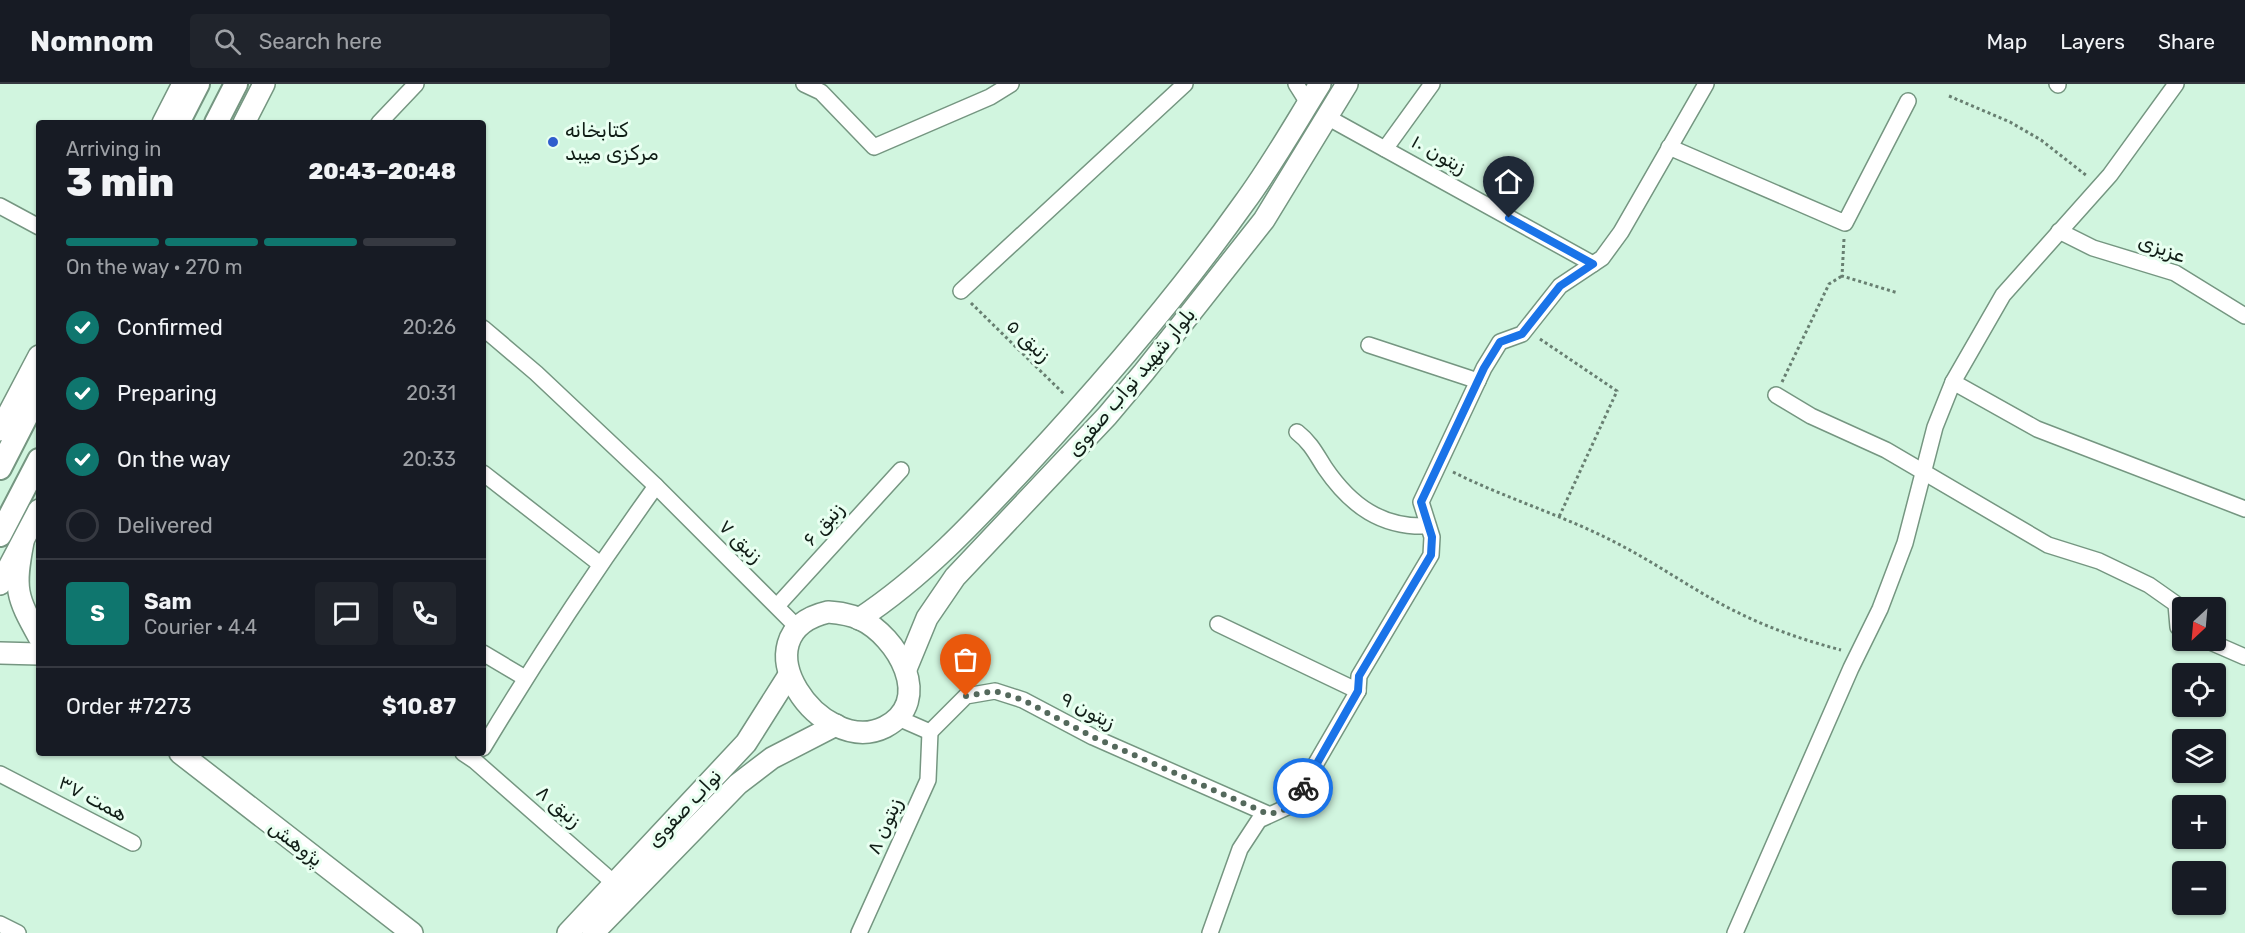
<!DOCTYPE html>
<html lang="en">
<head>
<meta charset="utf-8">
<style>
  body { margin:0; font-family:Rubik,Vazirmatn,sans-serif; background:#20242c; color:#f1f3f6; height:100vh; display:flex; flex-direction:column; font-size:22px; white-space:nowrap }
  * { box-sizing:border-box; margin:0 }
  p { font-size:20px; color:#9ea1a6 }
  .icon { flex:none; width:33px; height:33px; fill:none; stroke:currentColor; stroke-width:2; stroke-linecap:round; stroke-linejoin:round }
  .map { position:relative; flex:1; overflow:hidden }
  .sheet { position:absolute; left:36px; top:36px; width:450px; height:636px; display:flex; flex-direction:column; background:#171b24; border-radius:6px; box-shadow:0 2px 4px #0004 }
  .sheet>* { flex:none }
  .needle { width:39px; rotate:206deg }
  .tools { position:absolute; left:2172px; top:513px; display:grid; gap:12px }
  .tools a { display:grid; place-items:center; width:54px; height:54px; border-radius:6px; background:#171b24; box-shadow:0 2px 4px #0004; font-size:30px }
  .pin { position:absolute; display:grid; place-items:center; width:51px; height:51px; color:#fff; margin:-62px -26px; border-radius:50% 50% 50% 0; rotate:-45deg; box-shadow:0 0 6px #0007 }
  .pin .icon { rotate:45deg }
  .courier { position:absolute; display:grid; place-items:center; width:60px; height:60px; margin:-30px; border:4px solid #1a73e8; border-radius:50%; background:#fff; color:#222; box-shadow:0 2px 8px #0007 }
  .summary em { font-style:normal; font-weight:800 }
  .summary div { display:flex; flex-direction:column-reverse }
  .summary { display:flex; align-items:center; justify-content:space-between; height:102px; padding:0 30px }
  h1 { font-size:39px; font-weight:800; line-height:45px }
  .bar { display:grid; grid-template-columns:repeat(4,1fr); gap:9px 6px; align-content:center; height:72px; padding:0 30px }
  .bar i { height:8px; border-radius:4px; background:#363941 }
  .bar .current { background:#0f766e }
  .bar p { grid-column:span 4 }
  .line { display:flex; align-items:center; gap:15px; padding:0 30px; border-top:2px solid #363941 }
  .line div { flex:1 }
  .round { display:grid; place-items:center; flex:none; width:63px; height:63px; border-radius:6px; background:#20242c }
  ol { padding:0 30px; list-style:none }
  li { display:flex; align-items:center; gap:18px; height:66px }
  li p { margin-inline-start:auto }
  li .icon { padding:6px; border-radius:50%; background:#0f766e; color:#fff; stroke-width:4 }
  li:last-child { color:#9ea1a6 }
  li i { width:33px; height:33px; border:3px solid #363941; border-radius:50% }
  header { display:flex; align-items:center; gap:36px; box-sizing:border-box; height:84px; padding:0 30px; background:#171b24; border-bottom:2px solid #363941 }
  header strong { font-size:28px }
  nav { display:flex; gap:33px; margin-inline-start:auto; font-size:21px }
  .search { width:420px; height:54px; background:#20242c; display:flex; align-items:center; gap:15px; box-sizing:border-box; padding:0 21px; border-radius:6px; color:#9ea1a6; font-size:22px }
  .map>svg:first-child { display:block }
</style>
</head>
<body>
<header>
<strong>Nomnom</strong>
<div class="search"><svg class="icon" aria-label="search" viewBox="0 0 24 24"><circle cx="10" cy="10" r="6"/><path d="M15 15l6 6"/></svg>Search here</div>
<nav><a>Map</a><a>Layers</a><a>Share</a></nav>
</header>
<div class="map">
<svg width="2245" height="849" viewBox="0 0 2245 849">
  <rect width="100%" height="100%" fill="#d1f5df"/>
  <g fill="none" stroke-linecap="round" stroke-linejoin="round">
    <g stroke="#759681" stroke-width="18">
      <g id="street">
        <polyline points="804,0 821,8 874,63 990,13 1011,0"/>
        <polyline points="1296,0 1308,19"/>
        <polyline points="2057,0 2058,1"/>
        <polyline points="1327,33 1593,180"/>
        <polyline points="379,39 416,0"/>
        <polyline points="1669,63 1845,139 1908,17"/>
        <polyline points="1385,65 1432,0"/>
        <polyline points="0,122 39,143"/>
        <polyline points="2059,147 2093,164 2175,189 2245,232"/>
        <polyline points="961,207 1185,0"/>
        <polyline points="483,244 536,289 656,402 797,543"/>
        <polyline points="1369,261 1478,297"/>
        <polyline points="1953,298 2037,345 2245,425"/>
        <polyline points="1776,311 1811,332 1886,366 2048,461 2099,477 2149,501 2176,520 2178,543 2182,545"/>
        <path d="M1297 348C1311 359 1316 370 1325 384 1351 422 1382 444 1428 442"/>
        <polyline points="483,389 600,480"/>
        <polyline points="777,522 901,386"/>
        <polyline points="1218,540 1358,607"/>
        <polyline points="2206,556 2245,573"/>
        <polyline points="483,569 525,594"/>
        <polyline points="898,634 930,648 966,612 995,607 1023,616 1093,653 1268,730"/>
        <path d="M483 664C537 574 595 487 656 402"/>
        <polyline points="463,669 475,677 614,799"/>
        <polyline points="0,690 133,759"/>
        <polyline points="0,840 18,849"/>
        <polyline points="859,849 928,696 930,648"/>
        <polyline points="1210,849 1240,765 1259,736 1296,719 1315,681 1358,607 1359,592 1431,471 1432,453 1421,418 1484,284 1500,258 1522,250 1560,202 1602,174 1621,148 1706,0"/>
        <polyline points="1735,849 1851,584 1880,525 1905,459 1935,343 1953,298 2003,211 2110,91 2176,0"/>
      </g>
    </g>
    <g stroke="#759681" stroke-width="24">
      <g id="secondary">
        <polyline points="163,39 183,0"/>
        <polyline points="244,39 264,0"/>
        <polyline points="0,346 39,272"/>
        <path d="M23 458C14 505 16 512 39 553"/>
        <polyline points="0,500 39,426"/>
        <path d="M828 528C839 529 850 530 860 535 897 552 935 617 885 643 821 675 734 550 828 528Z"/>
        <path d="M859 535C923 493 975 437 1026 382 1104 298 1178 212 1244 119 1272 81 1295 40 1320 0"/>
        <polyline points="0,569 39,570"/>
        <polyline points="906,585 927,534 955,493 1107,332 1144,288 1264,136 1347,0"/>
        <polyline points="180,669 412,849"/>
        <polyline points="568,849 746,659 789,591"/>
        <polyline points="593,849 738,700 772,674 836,641"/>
      </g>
    </g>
    <g stroke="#759681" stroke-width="26">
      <g id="primary">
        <polyline points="178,39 198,0"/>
        <polyline points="216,39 236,0"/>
        <polyline points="0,384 39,308"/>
        <polyline points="0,451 39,376"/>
      </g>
    </g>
    <g stroke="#687f71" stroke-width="3" stroke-dasharray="3 3" stroke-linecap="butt">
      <polyline points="1949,12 2010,38 2041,56 2087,92"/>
      <polyline points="1844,155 1842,192 1898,209"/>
      <polyline points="971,219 1065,311"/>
      <polyline points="1540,255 1617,307 1559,433"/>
      <polyline points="1782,298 1829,200 1842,192"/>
      <path d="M1453 388C1509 416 1569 433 1624 463 1664 484 1702 512 1743 531 1774 546 1807 557 1841 566"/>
    </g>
    <use href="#street" stroke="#fff" stroke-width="15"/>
    <use href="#secondary" stroke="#fff" stroke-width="21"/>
    <use href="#primary" stroke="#fff" stroke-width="22"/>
  </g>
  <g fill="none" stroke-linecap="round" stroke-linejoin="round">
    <path stroke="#54695c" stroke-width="6" stroke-dasharray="0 10.8" d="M966 612 995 607 1023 616 1093 653 1268 730C1287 727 1295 722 1303 704"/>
    <polyline stroke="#1a73e8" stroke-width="8" points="1303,704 1358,607 1359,592 1431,471 1432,453 1421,418 1484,284 1500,258 1522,250 1560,202 1593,180 1509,134"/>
  </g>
  <circle fill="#305dcd" stroke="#e9fff1" stroke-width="2" cx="553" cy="58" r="6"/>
  <g text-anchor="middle" stroke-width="6" stroke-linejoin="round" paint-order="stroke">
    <g font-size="20" fill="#101d16" stroke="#e9fff1" text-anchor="start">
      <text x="565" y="53">کتابخانه<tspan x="565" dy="23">مرکزی میبد</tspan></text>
    </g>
    <g font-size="20" fill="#101d16" stroke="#e9fff1">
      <text transform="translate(1439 70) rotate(29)" y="7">زیتون ۱۰</text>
      <text transform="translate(2162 164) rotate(20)" y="7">عزیزی</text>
      <text transform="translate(1029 256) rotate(44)" y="7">زنبق ۵</text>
      <text transform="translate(1131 298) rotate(-50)" y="7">بلوار شهید نواب صفوی</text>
      <text transform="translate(823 440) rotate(-48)" y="7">زنبق ۶</text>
      <text transform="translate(741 457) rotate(45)" y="7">زنبق ۷</text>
      <text transform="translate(1088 626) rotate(27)" y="7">زیتون ۹</text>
      <text transform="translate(93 714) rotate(28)" y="7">همت ۳۷</text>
      <text transform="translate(559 722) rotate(42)" y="7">زنبق ۸</text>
      <text transform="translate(684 724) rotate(-47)" y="7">نواب صفوی</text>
      <text transform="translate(884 742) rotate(-66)" y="7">زیتون ۸</text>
      <text transform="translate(296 759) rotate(38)" y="7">پژوهش</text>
    </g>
  </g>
</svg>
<div class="tools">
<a><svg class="needle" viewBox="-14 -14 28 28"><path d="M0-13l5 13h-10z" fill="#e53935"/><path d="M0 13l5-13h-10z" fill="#9ea1a6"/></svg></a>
<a><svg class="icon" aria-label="locate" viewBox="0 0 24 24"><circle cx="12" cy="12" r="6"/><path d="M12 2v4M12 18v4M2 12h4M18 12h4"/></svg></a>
<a><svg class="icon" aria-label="layers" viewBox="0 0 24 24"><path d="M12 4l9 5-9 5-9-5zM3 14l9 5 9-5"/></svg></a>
<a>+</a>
<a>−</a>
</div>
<div class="pin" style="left:966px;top:612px;background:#ea580c"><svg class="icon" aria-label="bag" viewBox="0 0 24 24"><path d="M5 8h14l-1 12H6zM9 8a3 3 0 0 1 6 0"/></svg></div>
<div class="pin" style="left:1509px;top:134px;background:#1f2937"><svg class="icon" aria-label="home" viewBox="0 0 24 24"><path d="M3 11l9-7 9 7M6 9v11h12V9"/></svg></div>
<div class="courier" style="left:1303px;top:704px"><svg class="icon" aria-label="bike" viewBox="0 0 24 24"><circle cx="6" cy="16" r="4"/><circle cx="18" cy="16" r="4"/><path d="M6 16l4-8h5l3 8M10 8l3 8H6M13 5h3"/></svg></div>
<section class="sheet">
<div class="summary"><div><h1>3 min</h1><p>Arriving in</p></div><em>20:43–20:48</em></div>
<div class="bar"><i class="current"></i><i class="current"></i><i class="current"></i><i></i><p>On the way · 270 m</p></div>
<ol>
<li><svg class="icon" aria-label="check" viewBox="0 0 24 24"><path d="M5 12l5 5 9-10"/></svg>Confirmed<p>20:26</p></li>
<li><svg class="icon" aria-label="check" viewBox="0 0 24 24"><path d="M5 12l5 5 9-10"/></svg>Preparing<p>20:31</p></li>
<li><svg class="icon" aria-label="check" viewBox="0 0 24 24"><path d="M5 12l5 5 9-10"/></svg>On the way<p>20:33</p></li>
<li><i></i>Delivered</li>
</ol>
<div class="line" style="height:108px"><b class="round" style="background:#0f766e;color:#fff">S</b><div><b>Sam</b><p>Courier · 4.4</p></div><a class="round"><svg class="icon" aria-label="chat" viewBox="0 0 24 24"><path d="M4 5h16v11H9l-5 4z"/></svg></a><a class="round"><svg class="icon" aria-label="phone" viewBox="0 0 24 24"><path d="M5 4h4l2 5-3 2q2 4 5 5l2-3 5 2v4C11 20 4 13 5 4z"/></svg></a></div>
<div class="line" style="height:78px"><div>Order #7273</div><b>$10.87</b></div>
</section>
</div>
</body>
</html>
